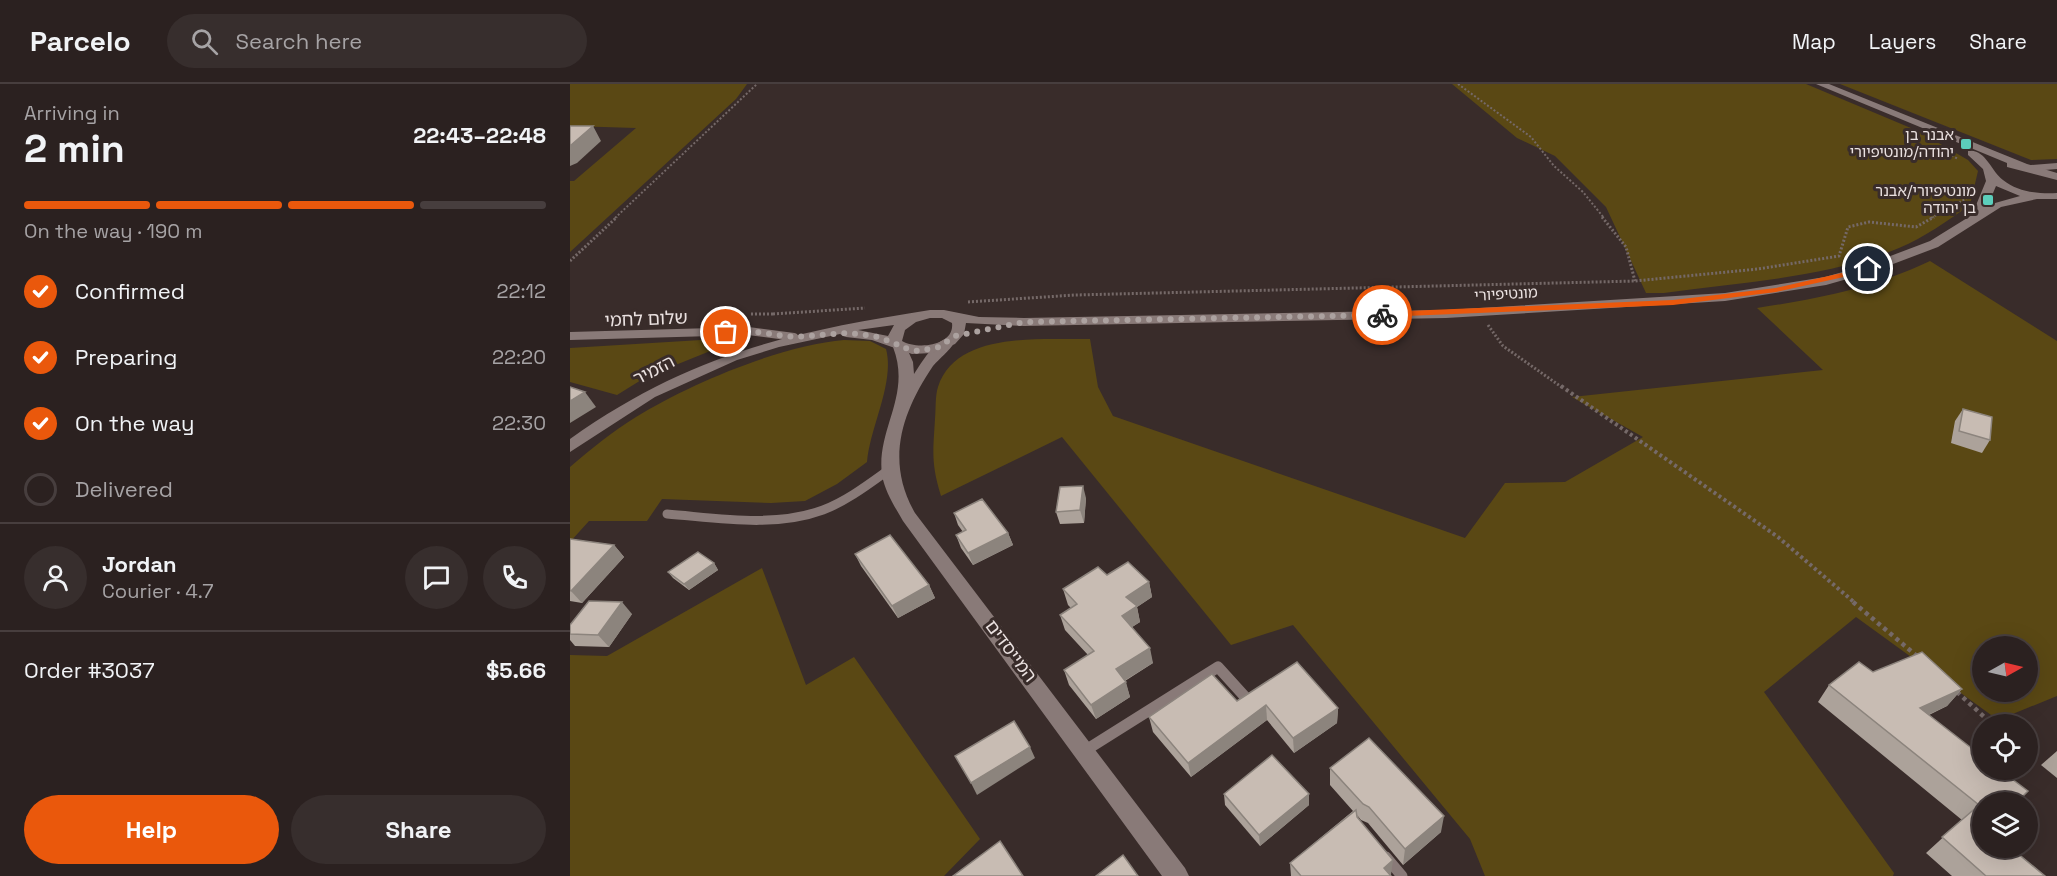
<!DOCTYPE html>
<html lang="en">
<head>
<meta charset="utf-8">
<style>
  body { margin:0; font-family:"Space Grotesk","Noto Sans Hebrew",sans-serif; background:#372e2d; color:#f1f3f6; height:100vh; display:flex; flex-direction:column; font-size:22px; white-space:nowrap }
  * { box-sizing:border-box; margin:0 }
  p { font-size:20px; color:#a6a3a5 }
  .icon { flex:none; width:33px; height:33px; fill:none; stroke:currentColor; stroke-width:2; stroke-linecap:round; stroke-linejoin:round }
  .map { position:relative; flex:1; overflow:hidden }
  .drawer { display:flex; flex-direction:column; background:#2b2120; width:570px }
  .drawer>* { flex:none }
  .needle { width:39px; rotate:82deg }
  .fabs { position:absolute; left:1402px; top:552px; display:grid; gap:12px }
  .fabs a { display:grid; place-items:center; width:66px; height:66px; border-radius:50%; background:#2b2120; box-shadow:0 6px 24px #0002,0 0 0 2px #473e3e; font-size:30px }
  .pin { position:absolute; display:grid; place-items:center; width:51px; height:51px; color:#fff; margin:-26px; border:3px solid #fff; border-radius:50%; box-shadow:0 2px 6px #0007 }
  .courier { position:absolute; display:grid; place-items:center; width:60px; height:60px; margin:-30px; border:4px solid #ea580c; border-radius:50%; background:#fff; color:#222; box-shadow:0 2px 8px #0007 }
  .headline em { font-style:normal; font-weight:700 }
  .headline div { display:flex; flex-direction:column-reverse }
  .headline { display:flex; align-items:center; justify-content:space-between; height:102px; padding:0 24px }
  h1 { font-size:39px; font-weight:700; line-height:45px }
  .bar { display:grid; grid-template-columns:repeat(4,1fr); gap:9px 6px; align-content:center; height:72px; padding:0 24px }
  .bar i { height:8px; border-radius:4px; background:#473e3e }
  .bar .active { background:#ea580c }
  .bar p { grid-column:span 4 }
  .line { display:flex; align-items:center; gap:15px; padding:0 24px; border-top:2px solid #473e3e }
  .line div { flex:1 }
  .round { display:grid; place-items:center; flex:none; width:63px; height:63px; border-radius:32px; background:#372e2d }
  ol { padding:0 24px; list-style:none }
  li { display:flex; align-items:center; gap:18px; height:66px }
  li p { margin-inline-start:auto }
  li .icon { padding:6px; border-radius:50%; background:#ea580c; color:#fff; stroke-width:4 }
  li:last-child { color:#a6a3a5 }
  li i { width:33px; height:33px; border:3px solid #473e3e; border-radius:50% }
  .primary-button { display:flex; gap:12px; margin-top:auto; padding:12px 24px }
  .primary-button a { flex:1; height:69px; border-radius:36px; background:#ea580c; color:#fff; font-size:24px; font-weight:700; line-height:69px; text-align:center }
  .primary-button a+a { background:#372e2d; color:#f1f3f6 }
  header { display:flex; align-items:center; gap:36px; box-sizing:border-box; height:84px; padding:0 30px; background:#2b2120; border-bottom:2px solid #473e3e }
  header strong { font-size:28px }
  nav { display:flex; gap:33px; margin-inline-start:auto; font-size:21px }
  .search { width:420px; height:54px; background:#372e2d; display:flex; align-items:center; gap:15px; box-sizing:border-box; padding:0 21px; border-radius:33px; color:#a6a3a5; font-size:22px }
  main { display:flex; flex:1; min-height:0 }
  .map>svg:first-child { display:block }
</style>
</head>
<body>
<header>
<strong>Parcelo</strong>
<div class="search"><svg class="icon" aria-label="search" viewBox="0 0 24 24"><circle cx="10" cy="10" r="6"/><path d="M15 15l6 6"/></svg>Search here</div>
<nav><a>Map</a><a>Layers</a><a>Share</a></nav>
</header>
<main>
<section class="drawer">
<div class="headline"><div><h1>2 min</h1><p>Arriving in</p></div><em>22:43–22:48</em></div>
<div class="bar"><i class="active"></i><i class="active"></i><i class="active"></i><i></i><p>On the way · 190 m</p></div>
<ol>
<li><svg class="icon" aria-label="check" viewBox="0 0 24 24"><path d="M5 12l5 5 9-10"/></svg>Confirmed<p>22:12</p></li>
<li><svg class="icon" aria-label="check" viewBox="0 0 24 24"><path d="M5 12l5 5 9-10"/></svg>Preparing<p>22:20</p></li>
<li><svg class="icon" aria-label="check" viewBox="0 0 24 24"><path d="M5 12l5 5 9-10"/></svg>On the way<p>22:30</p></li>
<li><i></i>Delivered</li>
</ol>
<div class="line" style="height:108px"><a class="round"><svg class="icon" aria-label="person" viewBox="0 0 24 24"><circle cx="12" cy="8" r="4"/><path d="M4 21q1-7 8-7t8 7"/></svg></a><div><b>Jordan</b><p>Courier · 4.7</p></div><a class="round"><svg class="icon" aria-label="chat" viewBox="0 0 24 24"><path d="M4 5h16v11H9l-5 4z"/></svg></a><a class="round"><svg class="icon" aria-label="phone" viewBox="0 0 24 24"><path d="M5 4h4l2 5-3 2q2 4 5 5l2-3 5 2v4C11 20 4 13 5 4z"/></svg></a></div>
<div class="line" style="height:78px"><div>Order #3037</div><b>$5.66</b></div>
<div class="primary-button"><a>Help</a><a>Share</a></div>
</section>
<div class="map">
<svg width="1487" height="792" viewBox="0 0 1487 792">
  <rect width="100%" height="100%" fill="#392c2a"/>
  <g fill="#5a4814" fill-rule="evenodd">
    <polygon points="0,0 177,0 166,15 0,168 0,97 4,97 66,44 0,42"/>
    <path d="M882 0H1236L1348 47 1398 76 1408 87 1400 121C1377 137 1355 153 1329 164 1256 194 1172 198 1094 209H1076L1036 123 985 72 947 54Z"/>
    <polygon points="1270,0 1487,0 1487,75 1461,76"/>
    <path d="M1360 177 1487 257V612L1428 636 1286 533 1194 608 1324 789 1323 792H915L900 755 723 541 661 561 492 353 371 412C361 379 363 368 365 335 366 325 365 312 368 303 386 246 474 256 520 255L528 303 543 332 895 454 935 399 995 398 1073 353 1002 313 1253 286 1187 224C1251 214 1300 205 1360 177ZM1413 562H1458V608H1413Z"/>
    <polygon points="131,256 160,259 76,293 47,311 0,298 0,264"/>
    <path d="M274 256 300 257 316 265C325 298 300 343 297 378L267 400 235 417 201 419 92 415 77 437H19L0 458V383C21 365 43 347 66 333 119 300 212 261 274 256Z"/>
    <polygon points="192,484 236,601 284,573 410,755 374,792 0,792 0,571 37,572"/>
  </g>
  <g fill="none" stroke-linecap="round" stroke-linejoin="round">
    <g stroke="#756968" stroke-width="2" stroke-dasharray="2 2" stroke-linecap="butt">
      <polyline points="888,0 961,53 984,82 1013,108 1034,134"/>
      <polyline points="1375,67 1388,75"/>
      <polyline points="45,134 187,0"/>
      <polyline points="1361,134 1397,114"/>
    </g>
    <g stroke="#756968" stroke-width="3" stroke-dasharray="2 2" stroke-linecap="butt">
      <polyline points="1032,133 1056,163 1065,197"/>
      <polyline points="0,177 47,133"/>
      <polyline points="398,218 505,211 1065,197 1188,185 1269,172 1278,143 1299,138 1346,143 1364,133"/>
      <polyline points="181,230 203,230"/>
      <polyline points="203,230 295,224"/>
      <polyline points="918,241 933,262 993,304"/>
    </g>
    <polyline stroke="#756968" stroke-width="4" stroke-dasharray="3 3" stroke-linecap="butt" points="991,302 1208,453 1285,519"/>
    <g stroke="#756968" stroke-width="4.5" stroke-dasharray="4 4" stroke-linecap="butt">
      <polyline points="1283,518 1348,573"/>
      <polyline points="1387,608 1422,640"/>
    </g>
    <polyline stroke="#897a78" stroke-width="8" points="0,252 178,247 224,253"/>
    <path stroke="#897a78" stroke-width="9" d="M97 430C148 434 204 444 253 426 277 417 299 400 320 385"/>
    <g stroke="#897a78" stroke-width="11">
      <polyline points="516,666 648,583 677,615"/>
      <polyline points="816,773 832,792"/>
    </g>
    <g fill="#897a78" fill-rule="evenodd">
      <polygon points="1487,79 1487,85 1461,87 1456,84 1461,81"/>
      <path d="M378 254 385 258C379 267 370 274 363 282 332 328 315 377 345 429L615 784 619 792H592L333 437C325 423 315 408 312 391 306 345 342 312 323 263L325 260H335L343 278 344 290C352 278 364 257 378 254Z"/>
    </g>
    <g fill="#897a78" fill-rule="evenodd">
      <polygon points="1246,0 1259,0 1457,80 1487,89 1487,96 1437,83 1437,79"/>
      <path d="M1398 67C1415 64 1421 87 1433 96 1448 108 1468 110 1487 109V115H1467L1431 123 1368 163 1302 188 1256 201 1155 217 876 234 454 242 396 239 394 250 385 260 362 269 342 270 302 256 276 253 270 250 209 263 167 276 85 313 0 368V355C118 271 219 248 360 226H374L409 233 454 234 876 226 1155 209 1255 193 1294 182 1360 157 1402 131 1416 97 1413 85 1398 71ZM1426 102 1450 112 1418 121ZM360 234H372L382 239C385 262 347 266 332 257L335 246 346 238ZM324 241 318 252 288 246Z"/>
    </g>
  </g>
  <g fill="#aca29a">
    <polygon points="1393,325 1420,356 1412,369 1381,359 1385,337"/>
    <polygon points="516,414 514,439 490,440 486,428"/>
    <polygon points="384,429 438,449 443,461 403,481 391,464 386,451 393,448 388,441"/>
    <polygon points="0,455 44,461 54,473 12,519 0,517"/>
    <polygon points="285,470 359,501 365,514 328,534 291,482"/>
    <polygon points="144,479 148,486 119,506 103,494 98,488"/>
    <polygon points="537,491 579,498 582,513 567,523 570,538 562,543 583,579 555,597 560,613 526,635 499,601 494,586 518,571 495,546 490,531 501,524 498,521 493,505"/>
    <polygon points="62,530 39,563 5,562 0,556 0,541"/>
    <polygon points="1259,601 1392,605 1377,622 1359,631 1413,718 1413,764 1475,792 1382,792 1356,769 1392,736 1248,618"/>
    <polygon points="667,617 768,624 767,639 724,669 697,636 621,693 583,648 579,633"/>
    <polygon points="1487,667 1487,694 1471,681"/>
    <polygon points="760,684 871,748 833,781 798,739 791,736 787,731 821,791 821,792 721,792 720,779 783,727 760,701"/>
    <polygon points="654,710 739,721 690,762 655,721"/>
  </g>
  <g fill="#8c847d">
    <polygon points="23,42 31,57 7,79 0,82 0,62"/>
    <polygon points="15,308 26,323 0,339 0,317"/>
    <polygon points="513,402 516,414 514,439 510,426"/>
    <polygon points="438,449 443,461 403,481 398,469"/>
    <polygon points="44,461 54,473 12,519 1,507"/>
    <polygon points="144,479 148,486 119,506 114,500"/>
    <polygon points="579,498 582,513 567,523 570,538 556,547 552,532 556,513"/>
    <polygon points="359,501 365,514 328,534 322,522"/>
    <polygon points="52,518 62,530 39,563 28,551"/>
    <polygon points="580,564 583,579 549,600 546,585"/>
    <polygon points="556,598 560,613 526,635 521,621"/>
    <polygon points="1392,605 1377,622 1336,641 1350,624"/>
    <polygon points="696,621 697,636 621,693 618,679"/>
    <polygon points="768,624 767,639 724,669 723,654"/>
    <polygon points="460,663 465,674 407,711 401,699"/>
    <polygon points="739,710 739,721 690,762 689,751"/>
    <polygon points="874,732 871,748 833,781 835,765"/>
    <polygon points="823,776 821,791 820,792 814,784"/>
  </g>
  <g fill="#c8bcb3" stroke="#8c847d" stroke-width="1.5">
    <polygon points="0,42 23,42 0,62"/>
    <polygon points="0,303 15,308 0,317"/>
    <polygon points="1393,325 1422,333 1420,356 1389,347"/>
    <polygon points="513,402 510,426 486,428 490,403"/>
    <polygon points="412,415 438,449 398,469 386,451 396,446 384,429"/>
    <polygon points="320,451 359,501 322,522 285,470"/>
    <polygon points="0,455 44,461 1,507 0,506"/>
    <polygon points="128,468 144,479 114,500 98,488"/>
    <polygon points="558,478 579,498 556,513 567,522 552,532 580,564 546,585 556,598 521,621 494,586 524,567 490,531 507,520 493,505 528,483 537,491"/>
    <polygon points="19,517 52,518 28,551 0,550 0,541"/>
    <polygon points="1352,568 1392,605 1350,624 1413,673 1413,686 1430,686 1458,707 1447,718 1413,718 1413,764 1441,764 1475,792 1416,792 1372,753 1409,721 1259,601 1289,578 1303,588"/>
    <polygon points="727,578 768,624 723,654 696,621 618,679 579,633 642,590 667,617"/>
    <polygon points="444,637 460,663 401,699 385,672"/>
    <polygon points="799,654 874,732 835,765 799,723 793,720 760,684"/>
    <polygon points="702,671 739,710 689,751 654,710"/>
    <polygon points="786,726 787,733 823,776 814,784 821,792 731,792 720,779"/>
    <polygon points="430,757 453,792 383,792"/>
    <polygon points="553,771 568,792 526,792"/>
  </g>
  <polygon fill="#ea580c" points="1298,183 1301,187 1206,208 1103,221 812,233 808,231 812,228 1103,216 1206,204"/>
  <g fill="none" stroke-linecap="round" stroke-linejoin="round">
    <polyline stroke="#aca2a0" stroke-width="6" stroke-dasharray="0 10.8" points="156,248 178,247 224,253 278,249 304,252 325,259 330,263 348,267 369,263 385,252 454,238 812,231"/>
  </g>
  <g fill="#5ccebb" stroke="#392c2a" stroke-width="2">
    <rect x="1390" y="54" width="12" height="12" rx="3"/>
    <rect x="1412" y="110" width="12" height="12" rx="3"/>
  </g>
  <g text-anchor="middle" stroke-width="6" stroke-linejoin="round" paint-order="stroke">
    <g font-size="15" fill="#eae1e0" stroke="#392c2a" text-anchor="end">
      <text x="1384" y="56">אבנר בן<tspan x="1384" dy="17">יהודה/מונטיפיורי</tspan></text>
      <text x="1406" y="112">מונטיפיורי/אבנר<tspan x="1406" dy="17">בן יהודה</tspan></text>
    </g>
    <g font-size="15" fill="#eae1e0" stroke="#392c2a">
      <text transform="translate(936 210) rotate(-3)" y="5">מונטיפיורי</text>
    </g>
    <g font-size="18" fill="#eae1e0" stroke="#392c2a">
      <text transform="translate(76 235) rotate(-2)" y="6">שלום לחמי</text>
      <text transform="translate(84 286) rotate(-27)" y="6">הזמיר</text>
      <text transform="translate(441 567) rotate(53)" y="6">המייסדים</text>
    </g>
  </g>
</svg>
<div class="fabs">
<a><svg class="needle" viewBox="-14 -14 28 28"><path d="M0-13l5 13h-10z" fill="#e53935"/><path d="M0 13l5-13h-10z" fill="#a6a3a5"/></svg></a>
<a><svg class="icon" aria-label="locate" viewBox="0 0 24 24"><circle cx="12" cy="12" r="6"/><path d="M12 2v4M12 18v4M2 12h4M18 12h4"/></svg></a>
<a><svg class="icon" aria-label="layers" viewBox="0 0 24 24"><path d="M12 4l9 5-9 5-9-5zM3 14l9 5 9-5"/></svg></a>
</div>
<div class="pin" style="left:156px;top:248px;background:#ea580c"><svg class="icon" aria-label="bag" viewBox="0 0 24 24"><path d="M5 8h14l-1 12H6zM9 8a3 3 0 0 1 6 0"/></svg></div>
<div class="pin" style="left:1298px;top:185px;background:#1f2937"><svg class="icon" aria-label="home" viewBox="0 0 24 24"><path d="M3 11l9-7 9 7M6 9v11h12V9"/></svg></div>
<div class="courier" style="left:812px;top:231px"><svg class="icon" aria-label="bike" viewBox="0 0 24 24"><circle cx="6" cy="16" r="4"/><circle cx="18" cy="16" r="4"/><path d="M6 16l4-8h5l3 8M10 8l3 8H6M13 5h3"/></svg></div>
</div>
</main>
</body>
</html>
